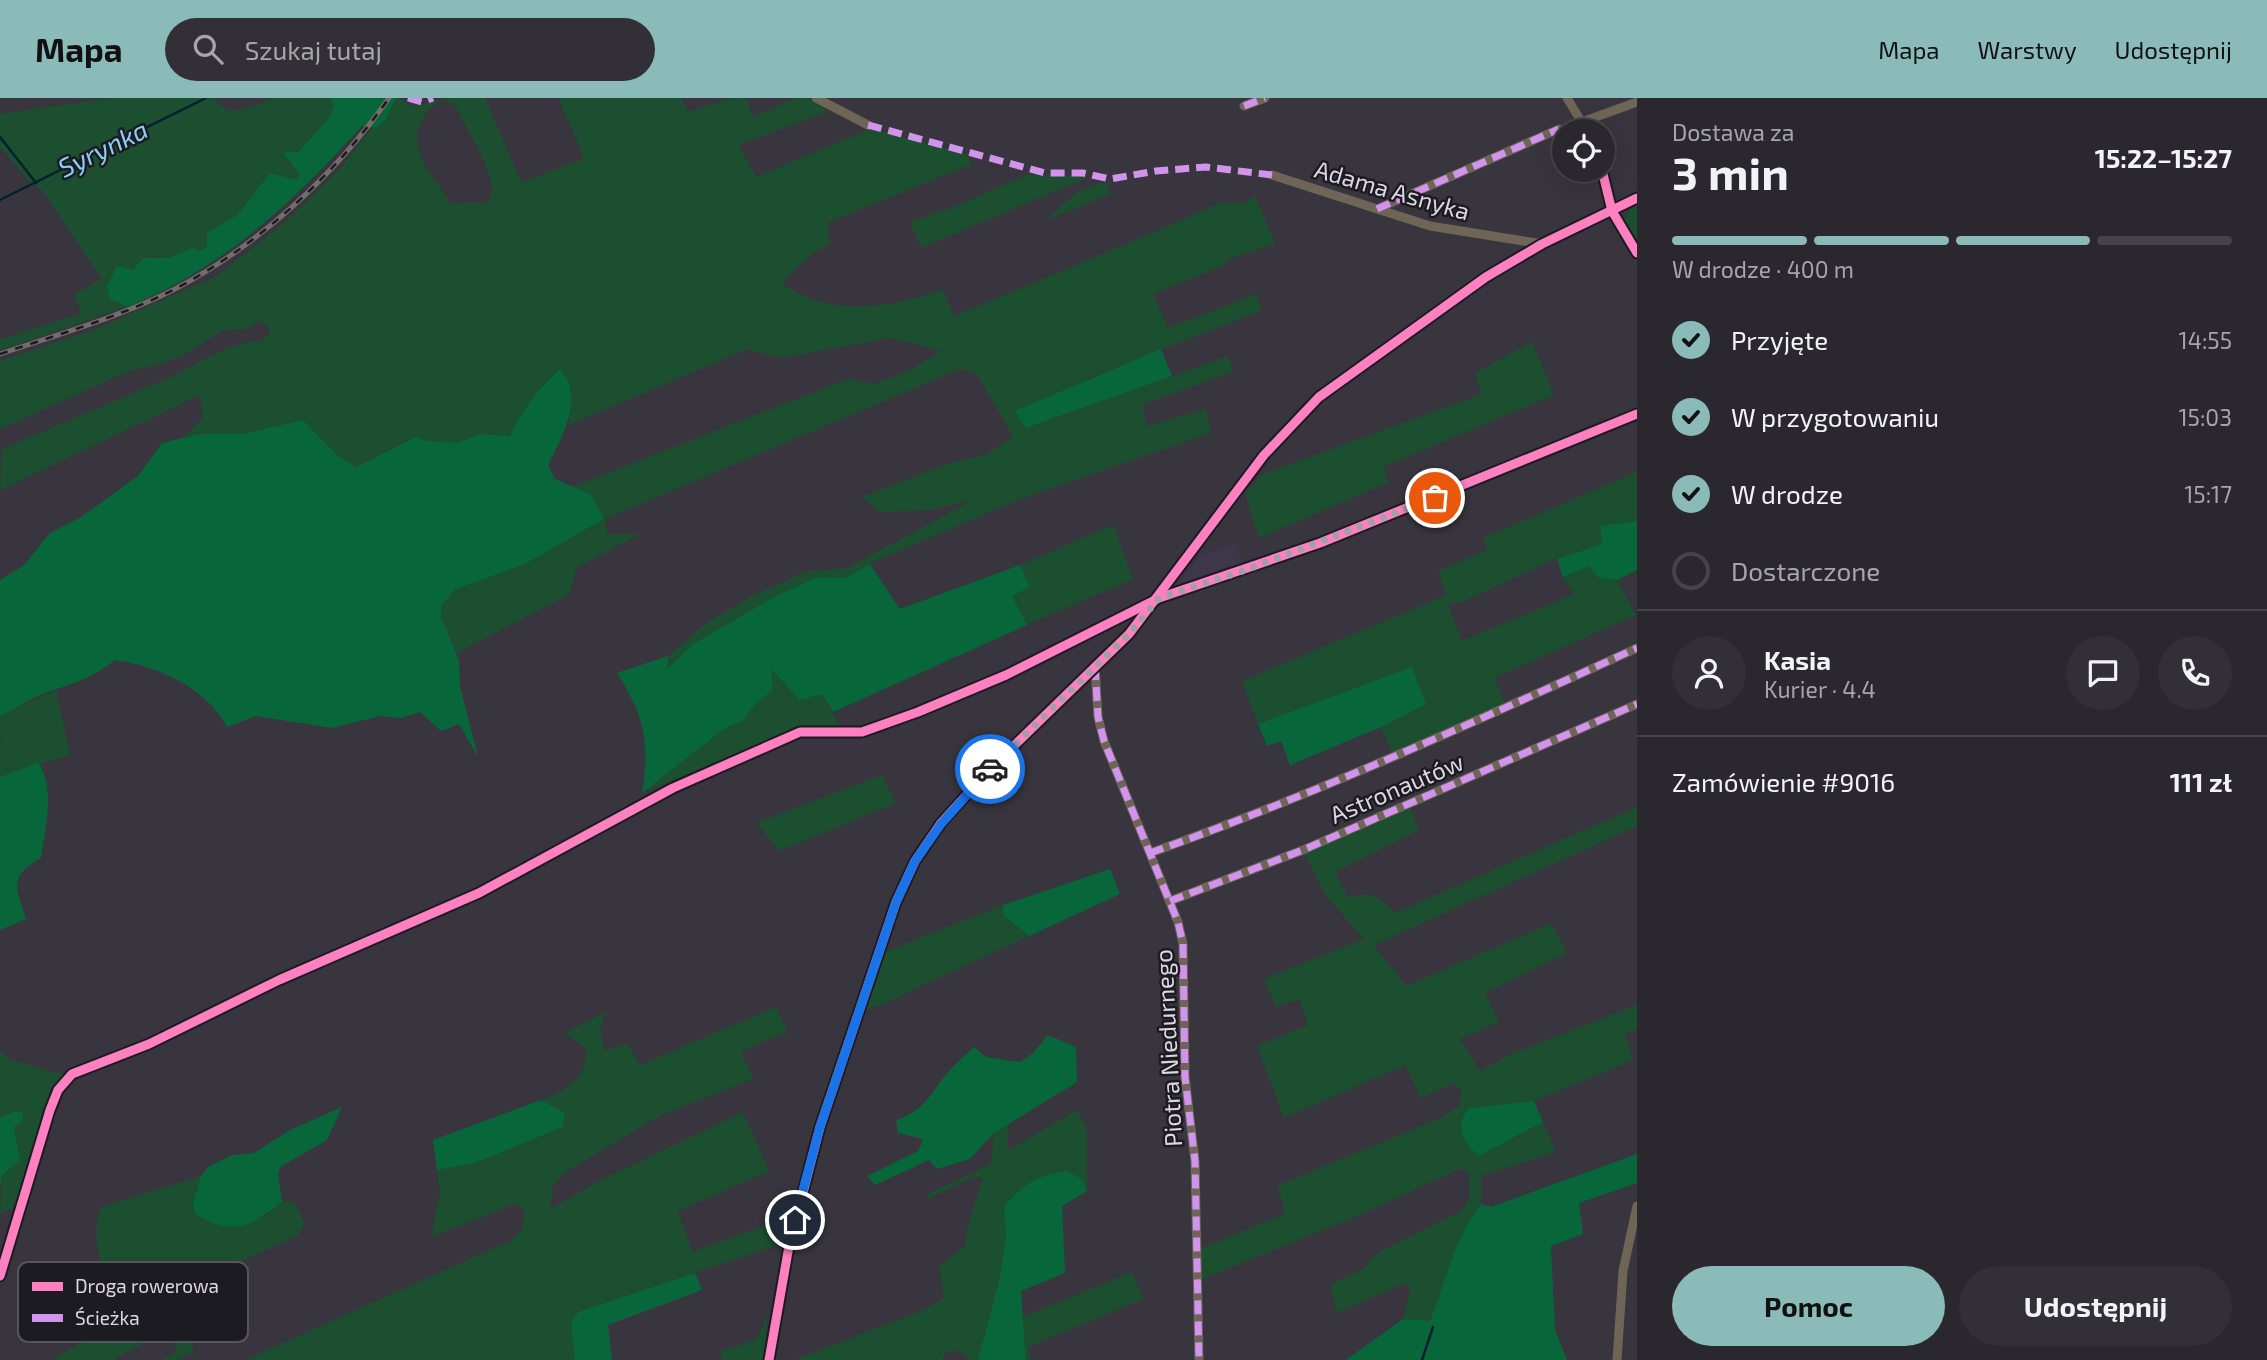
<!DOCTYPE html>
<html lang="pl">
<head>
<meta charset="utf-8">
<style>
  body { margin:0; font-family:"Exo 2",sans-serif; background:#323036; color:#f1f3f6; height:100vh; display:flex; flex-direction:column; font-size:26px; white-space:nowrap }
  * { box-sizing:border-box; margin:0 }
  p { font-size:23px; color:#a5a6aa }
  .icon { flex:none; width:38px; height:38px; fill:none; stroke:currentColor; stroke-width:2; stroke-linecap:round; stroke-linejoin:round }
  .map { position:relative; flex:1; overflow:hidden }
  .side { display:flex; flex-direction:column; background:#2a282e; width:630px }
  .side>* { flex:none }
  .tools { position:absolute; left:1552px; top:21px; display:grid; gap:14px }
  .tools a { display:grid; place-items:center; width:63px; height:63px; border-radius:50%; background:#2a282e; box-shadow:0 7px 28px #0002,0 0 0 2px #46444a; font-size:35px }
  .pin { position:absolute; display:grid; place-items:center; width:60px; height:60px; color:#fff; margin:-30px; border:4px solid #fff; border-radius:50%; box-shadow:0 2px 7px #0007 }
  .courier { position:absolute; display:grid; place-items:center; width:70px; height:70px; margin:-35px; border:5px solid #1a73e8; border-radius:50%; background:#fff; color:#222; box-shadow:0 2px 9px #0007 }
  .overview em { font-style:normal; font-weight:700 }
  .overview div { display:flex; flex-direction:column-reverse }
  .overview { display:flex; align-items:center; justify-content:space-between; height:119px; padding:0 35px }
  h1 { font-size:46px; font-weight:700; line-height:52px }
  .bar { display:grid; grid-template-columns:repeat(4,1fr); gap:10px 7px; align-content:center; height:84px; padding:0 35px }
  .bar i { height:9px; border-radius:5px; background:#46444a }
  .bar .selected { background:#8bbbb9 }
  .bar p { grid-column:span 4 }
  .line { display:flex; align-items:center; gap:18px; padding:0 35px; border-top:2px solid #46444a }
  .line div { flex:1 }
  .round { display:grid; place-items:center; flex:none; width:74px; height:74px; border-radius:37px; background:#323036 }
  ol { padding:0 35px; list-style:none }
  li { display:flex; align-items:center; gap:21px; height:77px }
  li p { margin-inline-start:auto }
  li .icon { padding:7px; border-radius:50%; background:#8bbbb9; color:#111; stroke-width:4 }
  li:last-child { color:#a5a6aa }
  li i { width:38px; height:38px; border:4px solid #46444a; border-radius:50% }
  .cta { display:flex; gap:14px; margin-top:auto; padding:14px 35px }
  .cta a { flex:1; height:80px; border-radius:42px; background:#8bbbb9; color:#111; font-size:28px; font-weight:700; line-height:80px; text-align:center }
  .cta a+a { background:#323036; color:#f1f3f6 }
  header { display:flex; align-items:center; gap:42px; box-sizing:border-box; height:98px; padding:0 35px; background:#8bbbb9; color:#111 }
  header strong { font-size:33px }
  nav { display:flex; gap:38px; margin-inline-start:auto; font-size:24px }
  .search { width:490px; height:63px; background:#323036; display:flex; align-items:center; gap:18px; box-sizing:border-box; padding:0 24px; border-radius:38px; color:#a5a6aa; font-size:26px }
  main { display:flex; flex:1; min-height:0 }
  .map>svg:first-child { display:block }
</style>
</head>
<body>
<header>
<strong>Mapa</strong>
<div class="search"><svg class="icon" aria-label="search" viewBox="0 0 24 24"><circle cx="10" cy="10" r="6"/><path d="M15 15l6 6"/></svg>Szukaj tutaj</div>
<nav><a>Mapa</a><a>Warstwy</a><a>Udostępnij</a></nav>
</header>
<main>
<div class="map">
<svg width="1637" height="1262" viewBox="0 0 1637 1262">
  <rect width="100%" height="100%" fill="#38353e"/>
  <polygon fill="#3e374c" points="1235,445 1246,471 1172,494 1200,457"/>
  <g fill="#1b4f30" fill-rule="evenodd">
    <path d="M111 0H214C234 26 255 3 275 0 292 0 313 0 331 0L334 7 330 19 297 55 287 53V63L299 77 297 82 270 75 237 117 211 132 207 150 200 153 193 150 168 160 150 159 133 172 126 170 116 205 127 209 0 252V241L81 216 74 196 102 181 44 94 27 81 0 49V16Z"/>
    <path d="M397 0 414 8 449 0H485L521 84 581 62 583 56 558 0H681L688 14 731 0H746L753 19 797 0H809L828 13 739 47 756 79 871 31 965 55 972 66 827 125 830 146 814 154 782 185C826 220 894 210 943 191L954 218C1042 182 1129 145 1216 107 1231 101 1240 111 1255 97L1275 146 1226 162 1227 166 1153 196 1168 230 1257 196 1261 213 1089 280 1027 330 1228 258 1234 273 1142 307 1147 328 1206 311 1211 335 1018 402 869 466 846 480 811 482 772 500 693 546 666 572 668 558 706 525 750 499 805 474 847 470 975 401 931 412 879 414 862 399 941 368 987 356 1013 338 976 275 960 271 605 421 607 436H640L576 470 570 496 457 555 441 518 440 508 456 491 525 466 604 421 592 397 572 389 848 281 875 286 910 272 941 253 891 240 780 260 747 251 569 327C570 308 573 286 559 271 538 290 522 312 510 338L481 336 456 345 427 343 414 339 355 369 338 358 303 322 243 336H199L184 339 203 319 200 297 0 392 2 351 147 289C186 277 220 244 261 243L270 235 269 230 259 223 246 231 224 232 183 257 159 267 131 272 0 331V263L96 231 215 179 284 125 340 71 371 31 392 11ZM444 2 455 7 483 61 493 89 490 100 484 105 451 106C437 80 407 57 421 25 426 14 432 7 444 2Z"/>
    <polygon points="1029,76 1089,79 921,150 910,124 956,108"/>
    <polygon points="1105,83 1111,96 1046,122 1078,93"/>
    <polygon points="1637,108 1637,144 1624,125 1630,111"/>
    <polygon points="1532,244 1554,297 1383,369 1389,384 1259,440 1245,396 1261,377 1482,296 1475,275"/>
    <polygon points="1637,374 1637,423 1600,428 1604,446 1553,462 1464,503 1448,507 1462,543 1574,496 1563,479 1591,468 1599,480 1617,482 1636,517 1494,580 1505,606 1392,656 1381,629 1426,606 1412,569 1258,626 1242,583 1447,497 1438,473 1487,452 1483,440"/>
    <polygon points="1113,427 1133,481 1026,527 1012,497 1030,489 1020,467"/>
    <polygon points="770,570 822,596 839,627 797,630 642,695 724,631 744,622 754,607 773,592"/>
    <polygon points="56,592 70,657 0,679 0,643 4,641 0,639 0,618"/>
    <polygon points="882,677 896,705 779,753 757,725"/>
    <path d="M1637 709V728L1374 847 1406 888 1552 825 1567 855 1485 895 1499 924 1460 941 1480 973 1509 957 1637 907V931L1625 937 1633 962 1534 1003 1469 1010 1507 1044 1543 1024 1556 1054 1481 1078V1106L1472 1118 1458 1149 1430 1224 1403 1221 1410 1192 1406 1185 1336 1215 1331 1186 1362 1172 1379 1154 1463 1112 1469 1101V1073L1459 1071 1353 1120 1202 1181 1200 1151 1285 1116 1278 1087 1441 1020 1459 1008 1462 992 1454 985 1421 1000 1405 967 1284 1020 1257 948 1308 927 1299 901 1276 909 1264 881 1364 841 1325 797 1304 755 1410 710 1419 732 1335 774 1348 800C1366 792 1383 800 1395 815Z"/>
    <polygon points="1003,807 1007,821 1029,838 883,906 864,912 885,854"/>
    <path d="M776 909 788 934 741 953 753 981 661 1017 564 1075 553 1088 550 1111 603 1081 743 1014 769 1073 678 1113 692 1154 791 1118 784 1145 578 1214 571 1225 575 1262H245L510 1143 522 1131 525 1113 517 1105 431 1139 440 1094 437 1072 475 1065 563 1029 565 1015 541 1002C566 993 588 979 586 951L565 935 605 914 600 933 605 953 627 945 640 967Z"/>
    <polygon points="0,954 10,962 67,977 13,1110 0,1116 2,1077 20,1063 14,1029 23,1016 15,1013 0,1020"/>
    <polygon points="1077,1012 1087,1030 1087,1093 1082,1081 1004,1109 1006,1139 999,1183 978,1262 969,1262 959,1253 948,1253 941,1262 795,1262 923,1212 944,1200 939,1168 965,1148 968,1127 983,1080 973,1079 928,1101 926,1097 991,1066 994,1035 1009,1026 1007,1050 1010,1051"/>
    <path d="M201 1078 193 1105 262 1120 282 1104H294L305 1125 298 1137 188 1188 184 1215 194 1254 176 1262H162L177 1253 168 1232 113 1262H51L109 1229C118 1192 83 1146 102 1109Z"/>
    <polygon points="1132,1174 1143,1201 1028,1249 1030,1262 1026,1262 1023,1219"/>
    <polygon points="768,1216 763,1262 723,1262 719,1254 757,1241"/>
  </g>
  <g fill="#08673a">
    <path d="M331 0H397L385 22 376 30 362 28C291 106 225 169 127 209L110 201 107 188 117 168 133 172 143 160H168L193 150 200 153 207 149V135L237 117 270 75 297 82 299 76 284 57 287 53 297 55 330 19 334 7Z"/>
    <polygon points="1161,251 1172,278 1026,330 1015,313"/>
    <path d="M560 271C585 299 562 339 548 367L555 381 592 397 604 421 525 466 456 491 441 508V518L459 562 460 588 478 659 459 626 441 633 420 614 401 620 381 618 331 630 256 618 227 629C207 590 158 568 115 562 90 582 73 585 45 595 29 601 15 612 0 618V482L24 467 50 435 81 419 138 378 162 345 199 336H243L303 322 338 358 356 369 415 339 427 343 456 345 481 336 510 338C522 312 538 290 560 271Z"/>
    <polygon points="1637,423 1637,472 1617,482 1599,480 1590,468 1563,479 1557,461 1603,446 1600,428"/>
    <path d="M870 466 900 511 1020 467 1030 489 1012 498 1027 527 833 614 822 596 800 602 771 571 773 592 754 607 744 622 724 631 642 695C650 644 645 620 617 575L668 558 667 571 693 546 772 500 815 480H846Z"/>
    <polygon points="1412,569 1426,606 1381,629 1290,667 1281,643 1267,648 1258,626"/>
    <path d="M38 665C56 687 45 733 41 760 8 778 16 789 26 821L0 832V679Z"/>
    <polygon points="1110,771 1120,796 1029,838 1004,818 1003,807"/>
    <path d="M1048 937 1076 949 1077 984 994 1035 970 1061 937 1071 929 1062 875 1087 867 1078 918 1053 923 1041 898 1035 896 1022C925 1013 931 994 949 973 957 964 966 956 974 949L986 959 1020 964 1032 956Z"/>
    <polygon points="541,1002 565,1015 563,1029 475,1065 437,1072 433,1042"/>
    <path d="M1534 1003 1543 1024 1479 1058C1462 1043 1454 1029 1469 1010Z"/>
    <path d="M342 1009 327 1042 280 1069 278 1076 282 1104C249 1130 232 1138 195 1116L193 1105 201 1078 208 1069 233 1057 254 1055 290 1032Z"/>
    <polygon points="15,1013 23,1015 22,1024 14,1029 20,1063 2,1077 0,1089 0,1020"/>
    <path d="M1637 1056V1085L1579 1105 1583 1136 1551 1148 1555 1232 1567 1262H1346L1403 1221 1430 1223C1445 1185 1455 1139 1481 1106L1491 1109Z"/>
    <path d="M1066 1073 1082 1081 1087 1093 1062 1108 1065 1175 1021 1193 1026 1262H978L999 1183 1006 1139 1004 1109C1022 1087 1037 1077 1066 1073Z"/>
    <polygon points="695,1175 702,1192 608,1227 612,1262 575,1262 571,1225 578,1214"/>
  </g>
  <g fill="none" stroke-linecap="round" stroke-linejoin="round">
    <g stroke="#05202f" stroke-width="2.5">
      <polyline points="0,39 36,85"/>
      <polyline points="0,102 206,0"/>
      <polyline points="1422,1262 1433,1229"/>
    </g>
    <g stroke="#6e6556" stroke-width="9">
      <polyline points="816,0 868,27"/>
      <polyline points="1567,0 1587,33"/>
      <polyline points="1244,8 1265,0"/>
      <polyline points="1582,24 1637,4"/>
      <polyline points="1602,72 1612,113 1637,155"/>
      <polyline points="1272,77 1430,128 1542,146"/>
      <polyline points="1377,111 1559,31"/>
      <polyline points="1095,568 1098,619 1104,643 1178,824 1183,846 1185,979 1195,1063 1199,1262"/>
      <path d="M1150 755C1316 696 1477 623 1637 550"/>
      <polyline points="1170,803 1303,752 1637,606"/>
      <polyline points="0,1178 50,1012 58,992 72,976 149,946 279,882 479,795 673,690 800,634 862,634 918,614 1006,577 1159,500 1320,445 1637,316"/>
      <polyline points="769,1262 789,1148 820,1029 896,804 915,763 941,725 991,670 1129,536 1264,357 1319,299 1486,179 1542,146 1637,100"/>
      <polyline points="1617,1262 1623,1173 1637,1108"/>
    </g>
    <g stroke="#726d6b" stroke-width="5">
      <path id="rail" d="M0 256C59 236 120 219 175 191 259 147 335 77 389 0"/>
    </g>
    <use href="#rail" stroke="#1d1b22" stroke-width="2.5" stroke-dasharray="8" stroke-linecap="butt"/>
    <g stroke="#d193ec" stroke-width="7" stroke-dasharray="14 7" stroke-linecap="butt">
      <polyline points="408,0 422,4 433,0"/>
      <polyline points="1244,8 1265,0"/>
      <polyline points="868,27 1045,75 1083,75 1110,81 1156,73 1206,69 1272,77"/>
      <polyline points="1377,111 1559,31"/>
      <polyline points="1095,568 1098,619 1104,643 1178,824 1183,846 1185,979 1195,1063 1199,1262"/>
      <path d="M1150 755C1316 696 1477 623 1637 550"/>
      <polyline points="1170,803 1303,752 1637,606"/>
    </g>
    <g stroke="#1d1b22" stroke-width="13">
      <g id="cycleway">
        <polyline points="1602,72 1612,113 1637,155"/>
        <polyline points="0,1178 50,1012 58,992 72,976 149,946 279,882 479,795 673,690 800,634 862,634 918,614 1006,577 1159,500 1320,445 1637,316"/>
        <polyline points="769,1262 789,1148 820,1029 896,804 915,763 941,725 991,670 1129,536 1264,357 1319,299 1486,179 1542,146 1637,100"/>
      </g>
    </g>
    <use href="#cycleway" stroke="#ff80c0" stroke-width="9"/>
  </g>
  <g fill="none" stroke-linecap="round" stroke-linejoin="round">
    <polyline stroke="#a39fa9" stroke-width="7" stroke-dasharray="0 12.6" points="990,671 1129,536 1159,500 1246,472 1435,400"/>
    <polyline stroke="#1a73e8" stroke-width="9" points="795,1122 820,1029 896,804 915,763 941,726 990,671"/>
  </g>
  <g text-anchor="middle" stroke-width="5" stroke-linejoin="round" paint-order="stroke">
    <g font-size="24" fill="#dcd8e3" stroke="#1d1b22">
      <text transform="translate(1392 93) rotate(16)" y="8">Adama Asnyka</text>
      <text transform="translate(1397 691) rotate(-23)" y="8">Astronautów</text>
      <text transform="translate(1169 950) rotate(-93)" y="8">Piotra Niedurnego</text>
    </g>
    <g font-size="26" font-style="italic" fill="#89d0f9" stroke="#1d1b22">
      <text transform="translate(103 51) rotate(-26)" y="9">Syrynka</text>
    </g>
  </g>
  <rect x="18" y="1164" width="230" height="80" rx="10" fill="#1d1b22" stroke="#56545c" stroke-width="2"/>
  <rect x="32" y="1184" width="31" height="9" fill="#ff80c0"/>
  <rect x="32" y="1216" width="31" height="8" fill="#d193ec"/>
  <g font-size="19" fill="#dcd8e3">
    <text x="75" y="1195">Droga rowerowa</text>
    <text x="75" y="1227">Ścieżka</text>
  </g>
</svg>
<div class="tools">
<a><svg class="icon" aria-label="locate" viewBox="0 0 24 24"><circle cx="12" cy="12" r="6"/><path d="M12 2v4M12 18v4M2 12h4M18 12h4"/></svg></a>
</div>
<div class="pin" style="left:1435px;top:400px;background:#ea580c"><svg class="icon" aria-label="bag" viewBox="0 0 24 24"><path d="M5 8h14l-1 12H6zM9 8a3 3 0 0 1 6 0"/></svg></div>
<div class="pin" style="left:795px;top:1122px;background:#1f2937"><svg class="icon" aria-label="home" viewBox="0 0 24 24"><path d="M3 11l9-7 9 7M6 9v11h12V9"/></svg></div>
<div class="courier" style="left:990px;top:671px"><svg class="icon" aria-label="car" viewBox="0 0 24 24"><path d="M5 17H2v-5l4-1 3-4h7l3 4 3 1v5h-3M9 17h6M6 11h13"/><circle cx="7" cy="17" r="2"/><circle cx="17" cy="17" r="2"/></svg></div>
</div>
<section class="side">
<div class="overview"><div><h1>3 min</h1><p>Dostawa za</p></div><em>15:22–15:27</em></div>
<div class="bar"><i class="selected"></i><i class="selected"></i><i class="selected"></i><i></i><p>W drodze · 400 m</p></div>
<ol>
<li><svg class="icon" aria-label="check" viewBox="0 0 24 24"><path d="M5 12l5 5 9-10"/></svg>Przyjęte<p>14:55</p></li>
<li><svg class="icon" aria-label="check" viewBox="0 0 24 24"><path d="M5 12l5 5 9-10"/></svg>W przygotowaniu<p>15:03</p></li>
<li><svg class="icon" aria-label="check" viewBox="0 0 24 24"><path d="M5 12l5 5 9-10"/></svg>W drodze<p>15:17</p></li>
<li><i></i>Dostarczone</li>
</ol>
<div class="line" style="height:126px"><a class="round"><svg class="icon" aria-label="person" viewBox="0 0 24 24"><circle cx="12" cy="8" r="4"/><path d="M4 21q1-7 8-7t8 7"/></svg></a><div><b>Kasia</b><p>Kurier · 4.4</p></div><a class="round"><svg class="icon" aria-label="chat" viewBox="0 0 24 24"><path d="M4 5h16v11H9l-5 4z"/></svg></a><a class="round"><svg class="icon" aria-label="phone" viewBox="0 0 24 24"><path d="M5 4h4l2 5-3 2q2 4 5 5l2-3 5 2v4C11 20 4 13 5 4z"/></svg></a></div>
<div class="line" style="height:91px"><div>Zamówienie #9016</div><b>111 zł</b></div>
<div class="cta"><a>Pomoc</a><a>Udostępnij</a></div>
</section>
</main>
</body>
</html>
